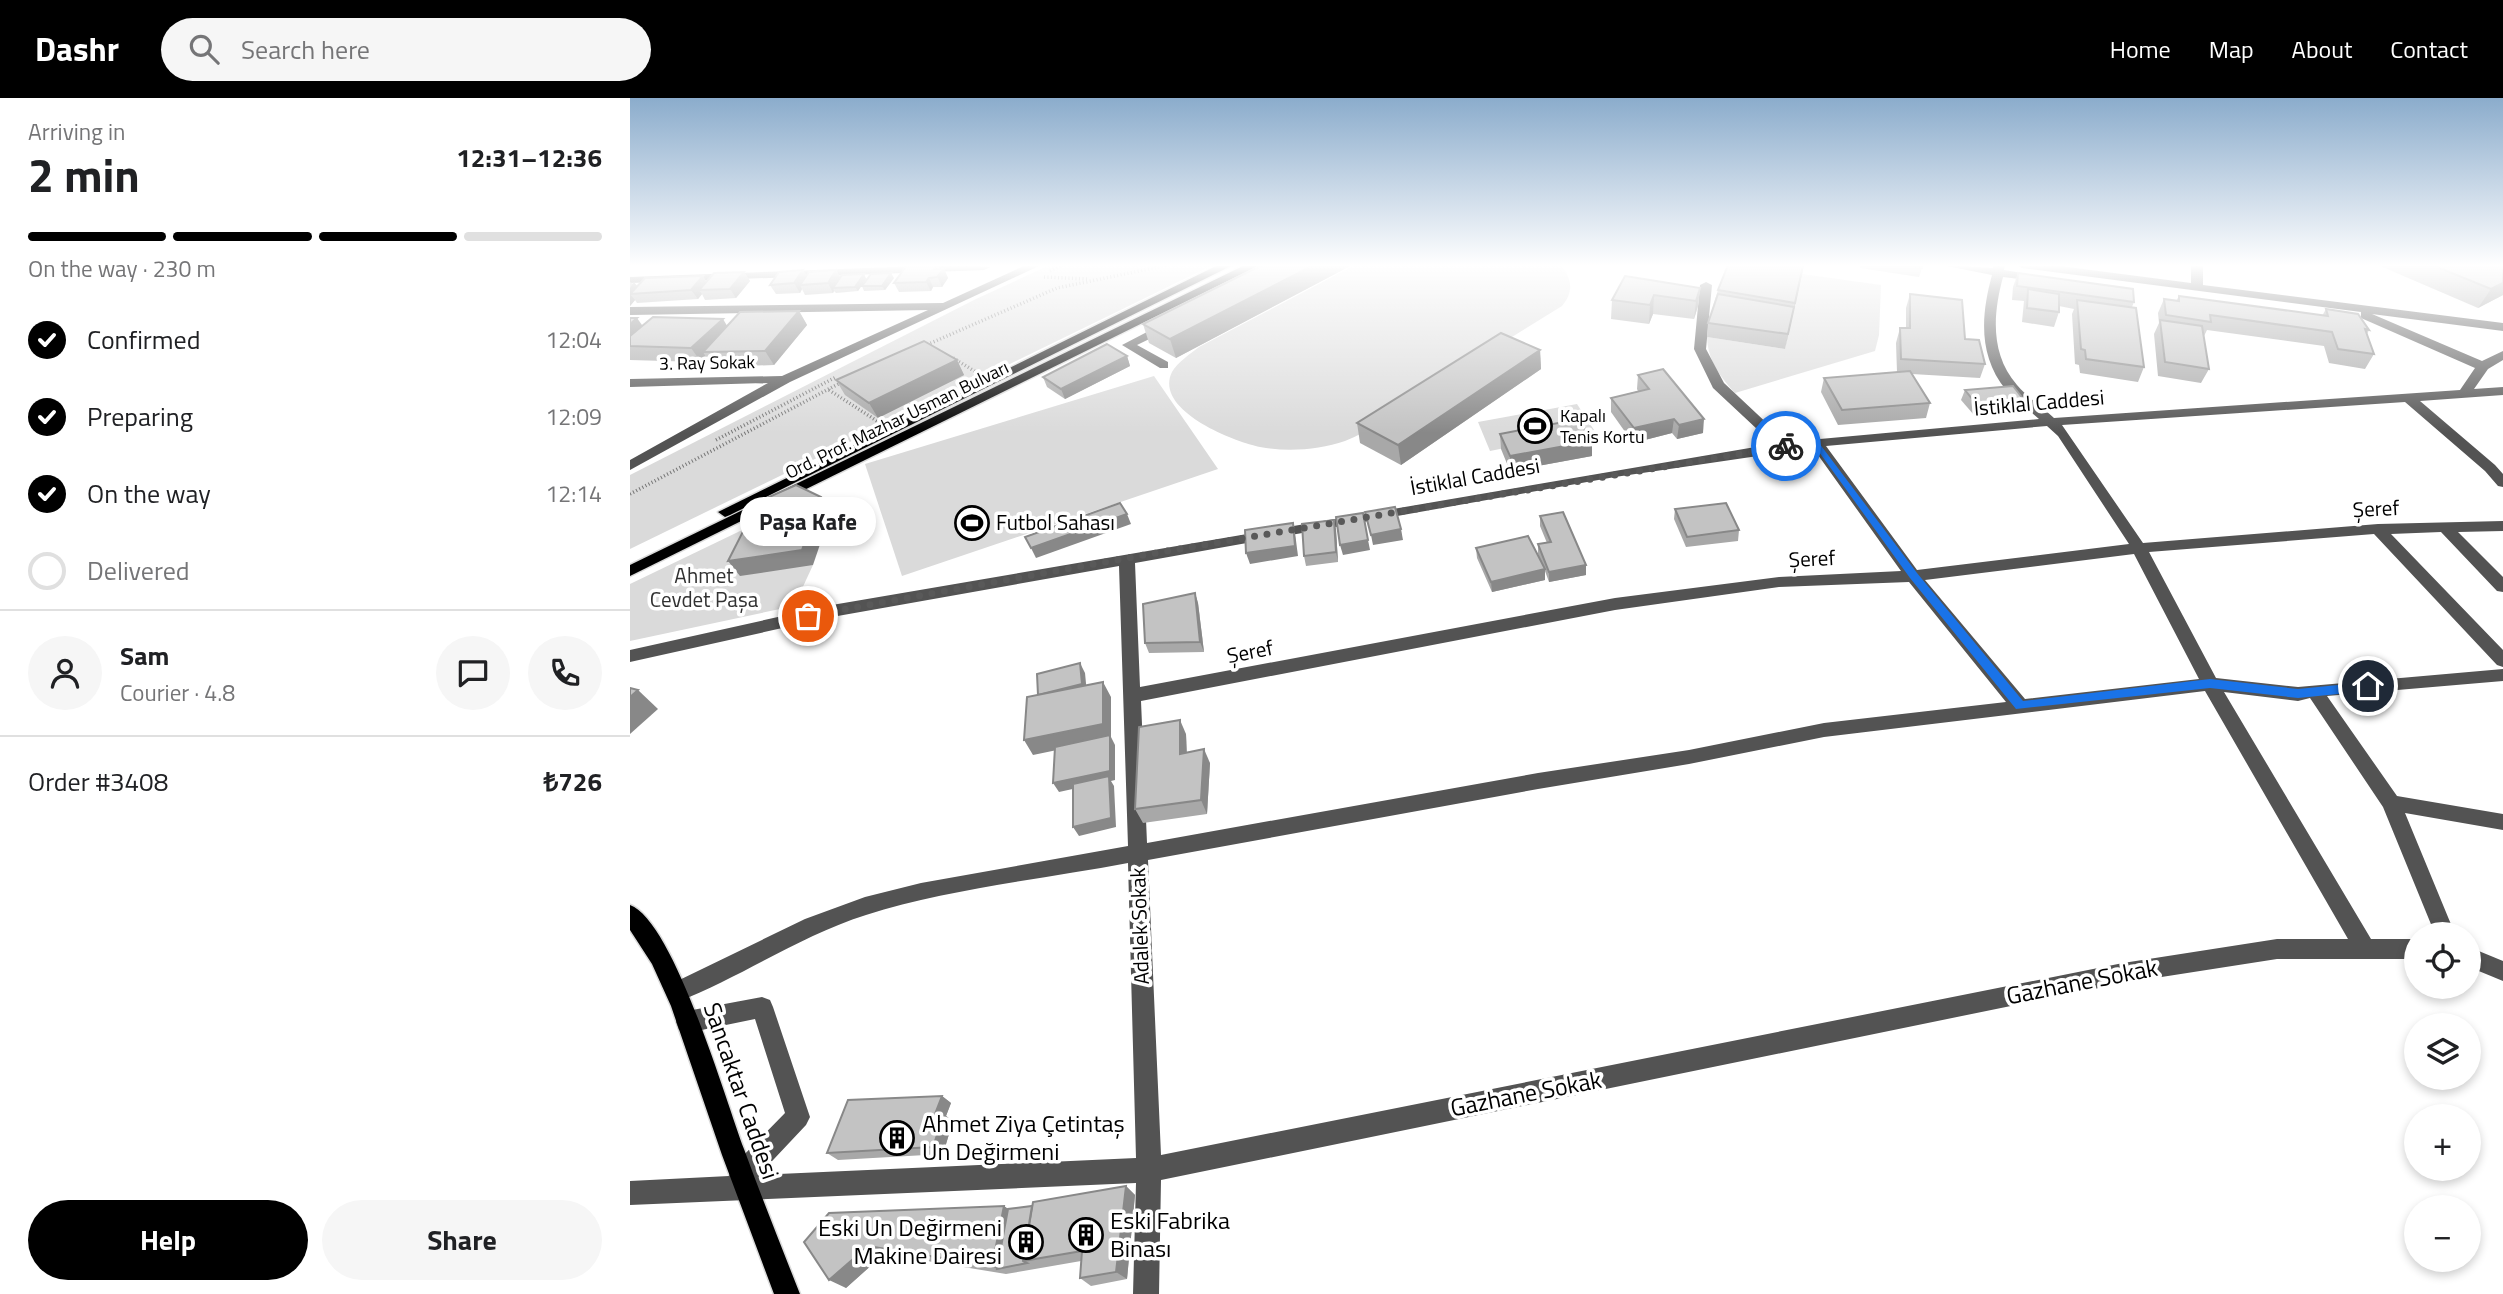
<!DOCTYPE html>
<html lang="en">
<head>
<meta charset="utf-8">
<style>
  body { margin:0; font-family:"Titillium Web",sans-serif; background:#f6f6f6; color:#202124; height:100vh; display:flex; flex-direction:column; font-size:26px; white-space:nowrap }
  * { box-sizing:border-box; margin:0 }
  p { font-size:23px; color:#757577 }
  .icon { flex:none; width:38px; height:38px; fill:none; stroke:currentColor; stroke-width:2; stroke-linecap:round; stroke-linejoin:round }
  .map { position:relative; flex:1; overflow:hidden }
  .panel { display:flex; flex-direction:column; background:#fff; width:630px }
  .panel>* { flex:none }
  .fabs { position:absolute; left:1774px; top:824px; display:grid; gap:14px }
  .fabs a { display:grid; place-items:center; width:77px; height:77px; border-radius:50%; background:#fff; box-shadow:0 4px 10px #0003; font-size:35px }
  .pin { position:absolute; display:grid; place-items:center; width:60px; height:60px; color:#fff; margin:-30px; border:4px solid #fff; border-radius:50%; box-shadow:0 2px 7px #0007 }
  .courier { position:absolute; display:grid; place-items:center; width:70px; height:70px; margin:-35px; border:5px solid #1a73e8; border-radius:50%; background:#fff; color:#222; box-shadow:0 2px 9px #0007 }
  .bubble { position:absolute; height:49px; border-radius:24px; background:#fff; box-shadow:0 4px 10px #0003; font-size:23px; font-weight:700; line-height:49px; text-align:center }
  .head em { font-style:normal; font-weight:700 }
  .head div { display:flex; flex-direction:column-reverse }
  .head { display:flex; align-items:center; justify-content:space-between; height:119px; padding:0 28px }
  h1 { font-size:46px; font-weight:700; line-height:52px }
  .bar { display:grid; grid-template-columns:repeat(4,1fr); gap:10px 7px; align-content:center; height:84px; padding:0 28px }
  .bar i { height:9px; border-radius:5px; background:#e0e0e0 }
  .bar .on { background:#000 }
  .bar p { grid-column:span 4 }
  .line { display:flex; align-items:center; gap:18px; padding:0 28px; border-top:2px solid #e0e0e0 }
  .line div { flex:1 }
  .round { display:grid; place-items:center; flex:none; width:74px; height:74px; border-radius:37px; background:#f6f6f6 }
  ol { padding:0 28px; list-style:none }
  li { display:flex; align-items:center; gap:21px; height:77px }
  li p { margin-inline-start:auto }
  li .icon { padding:7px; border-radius:50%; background:#000; color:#fff; stroke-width:4 }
  li:last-child { color:#757577 }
  li i { width:38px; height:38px; border:4px solid #e0e0e0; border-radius:50% }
  .action { display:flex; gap:14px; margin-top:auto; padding:14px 28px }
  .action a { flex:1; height:80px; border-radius:42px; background:#000; color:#fff; font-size:28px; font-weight:700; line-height:80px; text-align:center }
  .action a+a { background:#f6f6f6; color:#202124 }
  header { display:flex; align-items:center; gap:42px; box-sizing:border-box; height:98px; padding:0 35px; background:#000; color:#fff }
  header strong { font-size:33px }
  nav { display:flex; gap:38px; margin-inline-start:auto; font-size:24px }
  .search { width:490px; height:63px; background:#f6f6f6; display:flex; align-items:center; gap:18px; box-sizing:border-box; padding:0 24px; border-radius:38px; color:#757577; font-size:26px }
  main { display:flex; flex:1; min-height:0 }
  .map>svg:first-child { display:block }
</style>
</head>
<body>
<header>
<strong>Dashr</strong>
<div class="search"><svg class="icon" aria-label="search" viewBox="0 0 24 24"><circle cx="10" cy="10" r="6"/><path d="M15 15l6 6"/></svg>Search here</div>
<nav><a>Home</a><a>Map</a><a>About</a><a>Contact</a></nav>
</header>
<main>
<section class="panel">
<div class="head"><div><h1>2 min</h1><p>Arriving in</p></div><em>12:31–12:36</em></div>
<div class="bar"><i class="on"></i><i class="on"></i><i class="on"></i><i></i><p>On the way · 230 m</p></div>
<ol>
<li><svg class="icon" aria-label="check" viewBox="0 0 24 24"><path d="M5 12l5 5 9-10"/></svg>Confirmed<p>12:04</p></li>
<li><svg class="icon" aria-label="check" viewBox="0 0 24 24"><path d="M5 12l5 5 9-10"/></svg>Preparing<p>12:09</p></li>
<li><svg class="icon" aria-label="check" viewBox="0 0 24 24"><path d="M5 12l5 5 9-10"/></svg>On the way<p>12:14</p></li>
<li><i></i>Delivered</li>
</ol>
<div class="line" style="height:126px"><a class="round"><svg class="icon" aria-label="person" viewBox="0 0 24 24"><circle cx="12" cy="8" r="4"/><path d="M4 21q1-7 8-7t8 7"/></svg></a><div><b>Sam</b><p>Courier · 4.8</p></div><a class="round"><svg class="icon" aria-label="chat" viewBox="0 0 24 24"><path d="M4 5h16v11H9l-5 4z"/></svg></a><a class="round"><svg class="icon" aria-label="phone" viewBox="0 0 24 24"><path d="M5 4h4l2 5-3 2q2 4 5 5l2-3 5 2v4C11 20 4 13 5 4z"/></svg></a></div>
<div class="line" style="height:91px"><div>Order #3408</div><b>₺726</b></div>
<div class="action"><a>Help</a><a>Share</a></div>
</section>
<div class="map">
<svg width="1873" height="1196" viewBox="0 0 1873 1196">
  <rect width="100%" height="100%" fill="#fff"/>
  <g fill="#dadada">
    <polygon points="420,167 583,167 0,451 0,377 346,201"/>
    <path d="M725 167H931C942 181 944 194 932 208 883 238 835 268 787 298 764 313 740 334 715 343 689 352 657 354 630 349 604 344 523 312 542 274 548 264 560 256 569 249Z"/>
    <path d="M1172 176 1251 187 1249 237 1245 253 1105 295C1089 277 1078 263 1077 239L1155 251Z"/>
    <polygon points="524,278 588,371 272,478 235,366"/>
    <polygon points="947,306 964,332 860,353 848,324"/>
    <polygon points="139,419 183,467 164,508 0,543 0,486"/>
  </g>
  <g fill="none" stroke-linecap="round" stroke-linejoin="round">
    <g stroke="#dbdbdb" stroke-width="3">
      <g id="major">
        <polygon points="588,167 603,167 100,417 95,419 88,414"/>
        <polygon points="615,167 630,167 0,478 0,467"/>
        <path d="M0 807C44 823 96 1004 114 1051 132 1100 151 1148 170 1196H144L92 1057 41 908 22 866 0 832Z"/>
      </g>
    </g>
    <g stroke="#757575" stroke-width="3.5" stroke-dasharray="1 2.5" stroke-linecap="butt">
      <polyline points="420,173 432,167"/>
      <polyline points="414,179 458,181"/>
      <polyline points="294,248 427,190 538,167"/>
      <polyline points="323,260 346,274"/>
      <polyline points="199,292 247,323"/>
      <polyline points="86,342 206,279"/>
      <polyline points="0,396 212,284"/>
    </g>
    <g fill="#535353" fill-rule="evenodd">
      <polygon points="317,167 360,169 354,172 0,185 0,179"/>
      <polygon points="396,167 411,167 160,284 0,372 0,362 138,285 0,289 0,281 152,278 298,212 0,217 0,209 313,205"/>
      <path d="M1312 167 1363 170 1364 167H1375L1374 172 1410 178V182L1406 183 1373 179C1363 216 1360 256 1387 287 1397 299 1412 309 1424 320L1830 292 1845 270 1731 220V214L1392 170 1387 167H1422L1561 185V167H1573V187L1873 225V233L1742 216 1852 263 1873 253V262L1858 271 1844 291 1873 289V297L1790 303 1865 367 1873 376V389L1868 388 1855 373 1775 304 1432 327 1513 445 1748 426 1873 423V433L1828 434 1873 479V494L1867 493 1811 434 1761 436 1873 552V569L1867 567 1744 436 1519 454 1586 580 1668 589 1873 571V583L1697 598 1767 698 1873 716V732L1775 715 1825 836H1805L1753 709 1680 600 1668 603 1594 594 1741 841H1787V861H1647L1493 885 531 1082 529 1196H503L506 1085 0 1107V1083L99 1078 102 1069 155 1015 125 921 57 935 49 932 46 924 49 916 57 913 132 899 140 902 143 909 180 1019 176 1027 129 1077 506 1060 498 765C414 781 317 791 236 817 169 838 112 879 47 904L39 901 36 894 39 887 175 821 235 799 291 785 498 748 489 468 202 519 0 564V552L202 507 1143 346 1083 290 1064 251 1070 187 1076 184 1082 187 1076 251 1094 285 1157 344 1409 321C1398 311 1385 302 1376 292 1348 258 1351 217 1362 177ZM1417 328 1428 338 1499 446 1287 472 1196 348ZM1183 350 1271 473 1149 479 985 500 510 589 505 465 985 379ZM1504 456 1569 581 1395 601 1295 482ZM1279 484 1376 604 1194 625 1059 652 908 675 517 745 511 603 985 512 1149 489ZM1575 593 1718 841H1647L1493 865 531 1057 518 762 908 691 1059 666 1194 639Z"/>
      <polygon points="538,223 544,227 542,230 507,247 538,264 538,270 530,270 492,247"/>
      <polygon points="1839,849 1873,863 1873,883 1839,869"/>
    </g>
    <use href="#major" fill="#000" fill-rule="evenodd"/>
  </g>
  <g fill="#a8a8a8">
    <polygon points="277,167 308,167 310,171 314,171 318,180 312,189 303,189 301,193 269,194 264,185"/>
    <polygon points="632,167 722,167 546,260 519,245 513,226"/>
    <polygon points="1174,167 1155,251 1077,239 1078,225 1088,192"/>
    <polygon points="1231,167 1292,167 1292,170 1289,179 1230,170"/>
    <polygon points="1748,167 1873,167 1873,197 1848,210"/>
    <polygon points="173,172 176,177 206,172 210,179 234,176 236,181 228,193 206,195 204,193 203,195 175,197 172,191 170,195 146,196 140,187"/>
    <polygon points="114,174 120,183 106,200 75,202 72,196 68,201 7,205 5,202 0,208 0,184 7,188 73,178 76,184"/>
    <polygon points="1388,175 1504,204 1502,209 1514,269 1508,284 1450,275 1449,267 1445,266 1442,216 1444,211 1429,208 1429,214 1424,229 1392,224 1394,203 1382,202 1383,189"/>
    <polygon points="264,180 255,192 234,193 232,188"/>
    <polygon points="1070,190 1068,208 1064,221 1023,216 1019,226 981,221 982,202"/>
    <polygon points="1280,196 1335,241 1355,266 1350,280 1282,276 1300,305 1296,320 1208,327 1191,294 1194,280 1267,274 1266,245 1270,230 1276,230 1276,210"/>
    <polygon points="1549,198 1692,218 1696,211 1739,232 1737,236 1744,256 1735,271 1699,265 1694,248 1577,232 1574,238 1579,271 1571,285 1528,278 1524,236 1529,225 1528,215 1534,201 1546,203"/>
    <polygon points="169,213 177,227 144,267 83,269 76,259 71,264 0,262 0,220 12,228 97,228"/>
    <polygon points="910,252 911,271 771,367 730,345 727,325"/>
    <polygon points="497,258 500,268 435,301 417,289 413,279"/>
    <polygon points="327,262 334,277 248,320 215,297 206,282"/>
    <polygon points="1008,277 1073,335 1047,341 1042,335 1003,345 981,314 981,300 1008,293 1007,291"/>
    <polygon points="1335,292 1394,302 1391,312 1344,317 1331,302"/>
    <polygon points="870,336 962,358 880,373 871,351"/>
    <polygon points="1045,411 1109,432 1108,443 1056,449 1044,421"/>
    <polygon points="910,418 956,477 919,484 915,473 915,482 862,494 847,460 846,450 912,467 908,456 908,446 917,445 910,428"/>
    <polygon points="704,422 706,432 708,464 676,468 674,458"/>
    <polygon points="565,495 568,505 574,554 519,555 515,545"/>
    <polygon points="556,636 557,655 580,665 577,716 513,725 505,711"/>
    <polygon points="312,998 321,1005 316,1018 323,1023 313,1056 208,1062 197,1055"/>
    <polygon points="496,1088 505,1097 497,1181 461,1188 450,1180 451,1163 376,1176 254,1156 216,1190 174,1144 374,1108 378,1111 402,1108"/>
  </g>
  <g fill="#888">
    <polygon points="307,167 308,167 311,174 314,171 318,180 312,189 304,171"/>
    <polygon points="684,167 722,167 546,260 540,241"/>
    <polygon points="1173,167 1174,167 1155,251 1158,236"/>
    <polygon points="173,172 179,181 170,187 172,191 170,195 164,185"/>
    <polygon points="206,172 211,181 203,190 204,193 203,195 198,185"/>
    <polygon points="114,174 120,183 106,200 100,191"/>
    <polygon points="261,175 264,180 255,192 252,188"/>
    <polygon points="234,176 236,181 228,193 225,189"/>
    <polygon points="73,178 79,188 69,192 72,196 68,201 61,192"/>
    <polygon points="299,180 303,189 301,193 296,184"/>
    <polygon points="4,184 11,193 0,196 5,202 0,208 0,190"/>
    <polygon points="1873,185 1873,197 1848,210 1861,191"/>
    <polygon points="1070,190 1068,208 1064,221 1066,203"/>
    <polygon points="1024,197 1023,216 1019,226 1020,207"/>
    <polygon points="169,213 177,227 144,267 135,253"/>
    <polygon points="7,220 17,234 0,248 0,226"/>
    <polygon points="93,221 102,236 73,254 76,259 71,264 61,250"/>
    <polygon points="910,252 911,271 771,367 768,347"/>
    <polygon points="497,258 500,268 435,301 431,291"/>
    <polygon points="327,262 334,277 248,320 239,305"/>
    <polygon points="1044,321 1042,335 1003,345 1004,330"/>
    <polygon points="1074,321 1073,335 1047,341 1049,327"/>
    <polygon points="962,343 962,358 880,373 880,358"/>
    <polygon points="191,399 201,414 183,467 110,478 98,463"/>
    <polygon points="497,416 501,426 406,460 401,450"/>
    <polygon points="704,422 706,432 708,464 706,454"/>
    <polygon points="663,425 665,435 668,458 620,466 616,455"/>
    <polygon points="771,431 773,442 743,447 741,437"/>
    <polygon points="738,442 740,452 713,457 710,447"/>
    <polygon points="956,467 956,477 919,484 919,474"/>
    <polygon points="915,471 915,482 862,494 861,484"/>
    <polygon points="565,495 568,505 574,554 570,544"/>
    <polygon points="450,565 455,575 457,596 408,597"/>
    <polygon points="473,584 481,599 481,639 485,647 485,682 481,683 484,688 486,729 449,738 443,729 479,683 429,694 423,685 480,641 403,657 394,642"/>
    <polygon points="8,592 28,611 0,636 0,599"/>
    <polygon points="550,622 556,636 557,671 550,656"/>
    <polygon points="574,651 580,665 577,716 571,702"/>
    <polygon points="312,998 321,1005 316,1018 323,1023 313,1056 303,1049 305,1016"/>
    <polygon points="496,1088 505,1097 497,1181 486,1174"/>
    <polygon points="374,1108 386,1117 367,1171 362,1168"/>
    <polygon points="238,1148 254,1156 216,1190 199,1182"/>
  </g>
  <g fill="#c3c3c3" stroke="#888" stroke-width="2">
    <polygon points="277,167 307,167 304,171 314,171 307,179 299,180 296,184 264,185"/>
    <polygon points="632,167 684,167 540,241 513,226"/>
    <polygon points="1098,167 1173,167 1165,205 1088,192"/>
    <polygon points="1277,167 1292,167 1292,170"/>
    <polygon points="1802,167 1873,167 1873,185 1861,191"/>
    <polygon points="173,172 164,185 140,187 149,174"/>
    <polygon points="206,172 198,185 170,187 179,174"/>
    <polygon points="114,174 100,191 69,192 84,175"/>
    <polygon points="261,175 252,188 232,188 241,176"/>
    <polygon points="1388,175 1503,191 1504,204 1387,188"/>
    <polygon points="234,176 225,189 203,190 212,177"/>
    <polygon points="73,178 61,192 0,196 15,180"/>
    <polygon points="995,178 1070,190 1066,203 1024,197 1020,207 982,202"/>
    <polygon points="1398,191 1429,196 1429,214 1397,210"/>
    <polygon points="1088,196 1164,209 1158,236 1078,225"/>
    <polygon points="1280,196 1332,202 1335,241 1349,242 1355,266 1271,261 1270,230 1280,230"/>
    <polygon points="1549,198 1698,218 1696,211 1728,216 1739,232 1735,231 1744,256 1708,251 1702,234 1580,217 1581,224 1536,217 1534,201 1549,203"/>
    <polygon points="1447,202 1506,210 1514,269 1456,261 1455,252 1451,251"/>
    <polygon points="169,213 135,253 73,254 110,214"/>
    <polygon points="23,219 93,221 61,250 0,248 0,238"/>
    <polygon points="0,220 7,220 0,226"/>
    <polygon points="1530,222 1572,228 1579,271 1535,264"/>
    <polygon points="871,235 910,252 768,347 727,325"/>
    <polygon points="294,243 327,262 239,305 206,282"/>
    <polygon points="477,246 497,258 431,291 413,279"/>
    <polygon points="1033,271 1074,321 1049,327 1044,321 1004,330 981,300 1019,291 1008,277"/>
    <polygon points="1280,273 1300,305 1212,312 1194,280"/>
    <polygon points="1383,288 1394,302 1347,307 1335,292"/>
    <polygon points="949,321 962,343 880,358 870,336"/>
    <polygon points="166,387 191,399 172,452 98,463 128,404"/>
    <polygon points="490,405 497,416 401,450 395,439"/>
    <polygon points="1096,405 1109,432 1057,439 1045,411"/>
    <polygon points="765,409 771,431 741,437 735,414"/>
    <polygon points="933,414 956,467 919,474 908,446 921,444 910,418"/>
    <polygon points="733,415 738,442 710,447 706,419"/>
    <polygon points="704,422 706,454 674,458 672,426"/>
    <polygon points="663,425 665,448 616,455 615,432"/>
    <polygon points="898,438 915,471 861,484 846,450"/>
    <polygon points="565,495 570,544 515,545 513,506"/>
    <polygon points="450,565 452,586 408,597 407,576"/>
    <polygon points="473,584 473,626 394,642 397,599"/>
    <polygon points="0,590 8,592 0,599"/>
    <polygon points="550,622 550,656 574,651 571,702 505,711 509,629"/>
    <polygon points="480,637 480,673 423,685 425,649"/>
    <polygon points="479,678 481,720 443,729 443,686"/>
    <polygon points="312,998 305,1016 314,1016 303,1049 197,1055 218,1002"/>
    <polygon points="496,1088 486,1174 450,1180 452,1153 393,1163 403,1104"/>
    <polygon points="374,1108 362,1168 238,1148 199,1182 174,1144 199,1115"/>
    <polygon points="402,1108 393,1163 397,1165 367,1171 378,1111"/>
  </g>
  <linearGradient id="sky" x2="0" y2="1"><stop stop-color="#8baccc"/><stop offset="0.5" stop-color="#fff"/><stop offset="1" stop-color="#fff" stop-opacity="0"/></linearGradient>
  <rect width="1873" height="335" fill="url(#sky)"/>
  <polygon fill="#1a73e8" points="1186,341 1287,475 1393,603 1580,581 1668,591 1738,584 1744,588 1738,593 1668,600 1580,590 1386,611 1280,480 1184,347 1156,351 1152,348"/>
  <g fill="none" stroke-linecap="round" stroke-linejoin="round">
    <polyline stroke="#595959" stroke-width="7" stroke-dasharray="0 12.6" points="178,518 497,460 1156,348"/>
  </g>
  <defs>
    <g id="stadium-ring" transform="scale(1.75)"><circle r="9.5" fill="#fff" stroke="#000" stroke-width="1.5"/><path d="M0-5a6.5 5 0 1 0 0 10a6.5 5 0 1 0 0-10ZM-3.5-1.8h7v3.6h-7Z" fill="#000"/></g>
    <g id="building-ring" transform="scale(1.75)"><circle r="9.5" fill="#fff" stroke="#000" stroke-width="1.5"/><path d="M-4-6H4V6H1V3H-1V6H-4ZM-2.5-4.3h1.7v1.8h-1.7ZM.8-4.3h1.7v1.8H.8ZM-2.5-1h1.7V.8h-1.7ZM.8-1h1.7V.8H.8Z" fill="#000"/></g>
  </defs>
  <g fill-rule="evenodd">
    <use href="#stadium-ring" x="905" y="328"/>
    <use href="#stadium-ring" x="342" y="425"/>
    <use href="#building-ring" x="267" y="1040"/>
    <use href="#building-ring" x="456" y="1137"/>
    <use href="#building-ring" x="396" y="1144"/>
  </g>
  <g text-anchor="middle" stroke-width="7" stroke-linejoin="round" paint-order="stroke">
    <g font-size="18" fill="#000" stroke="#fff">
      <text transform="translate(77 265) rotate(-1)" y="6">3. Ray Sokak</text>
      <text transform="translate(267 322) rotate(-26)" y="6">Ord. Prof. Mazhar Usman Bulvarı</text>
    </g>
    <g font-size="18" fill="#000" stroke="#fff" text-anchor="start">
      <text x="930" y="324">Kapalı<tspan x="930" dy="21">Tenis Kortu</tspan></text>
    </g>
    <g font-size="21" fill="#000" stroke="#fff">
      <text transform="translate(1409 305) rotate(-5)" y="7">İstiklal Caddesi</text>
      <text transform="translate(845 379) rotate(-10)" y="7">İstiklal Caddesi</text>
      <text transform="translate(1746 411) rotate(-3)" y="7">Şeref</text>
      <text transform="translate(1182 461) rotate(-3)" y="7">Şeref</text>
      <text transform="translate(620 554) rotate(-11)" y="7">Şeref</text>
      <text transform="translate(510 828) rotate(-92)" y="7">Adalek Sokak</text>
    </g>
    <g font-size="21" fill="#000" stroke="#fff" text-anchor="start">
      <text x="366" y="432">Futbol Sahası</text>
    </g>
    <g font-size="21" fill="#313131" stroke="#fff">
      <text x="74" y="485">Ahmet<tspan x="74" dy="24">Cevdet Paşa</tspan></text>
    </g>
    <g font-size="24" fill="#000" stroke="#fff">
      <text transform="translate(1452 884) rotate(-11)" y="8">Gazhane Sokak</text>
      <text transform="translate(111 993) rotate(71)" y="8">Sancaktar Caddesi</text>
      <text transform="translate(896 996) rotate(-11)" y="8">Gazhane Sokak</text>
    </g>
    <g font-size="24" fill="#000" stroke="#fff" text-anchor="start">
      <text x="292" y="1034">Ahmet Ziya Çetintaş<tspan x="292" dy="28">Un Değirmeni</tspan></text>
      <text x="480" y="1131">Eski Fabrika<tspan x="480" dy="28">Binası</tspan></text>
      <text x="372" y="1138" text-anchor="end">Eski Un Değirmeni<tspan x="372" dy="28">Makine Dairesi</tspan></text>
    </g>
  </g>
</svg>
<div class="fabs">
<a><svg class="icon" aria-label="locate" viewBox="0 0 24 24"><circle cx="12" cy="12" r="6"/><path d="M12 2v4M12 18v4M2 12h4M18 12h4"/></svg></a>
<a><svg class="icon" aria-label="layers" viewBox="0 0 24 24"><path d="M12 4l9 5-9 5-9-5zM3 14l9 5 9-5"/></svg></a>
<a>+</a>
<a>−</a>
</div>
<div class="pin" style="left:178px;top:518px;background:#ea580c"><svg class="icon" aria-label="bag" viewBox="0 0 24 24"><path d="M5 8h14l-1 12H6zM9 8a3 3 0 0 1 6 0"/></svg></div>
<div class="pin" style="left:1738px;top:588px;background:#1f2937"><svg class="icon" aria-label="home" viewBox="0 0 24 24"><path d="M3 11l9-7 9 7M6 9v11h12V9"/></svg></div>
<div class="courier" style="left:1156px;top:348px"><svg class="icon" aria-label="bike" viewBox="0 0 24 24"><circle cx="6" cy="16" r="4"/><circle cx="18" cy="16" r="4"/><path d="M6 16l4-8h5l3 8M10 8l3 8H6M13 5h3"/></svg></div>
<div class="bubble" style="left:110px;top:399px;width:136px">Paşa Kafe</div>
</div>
</main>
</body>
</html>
